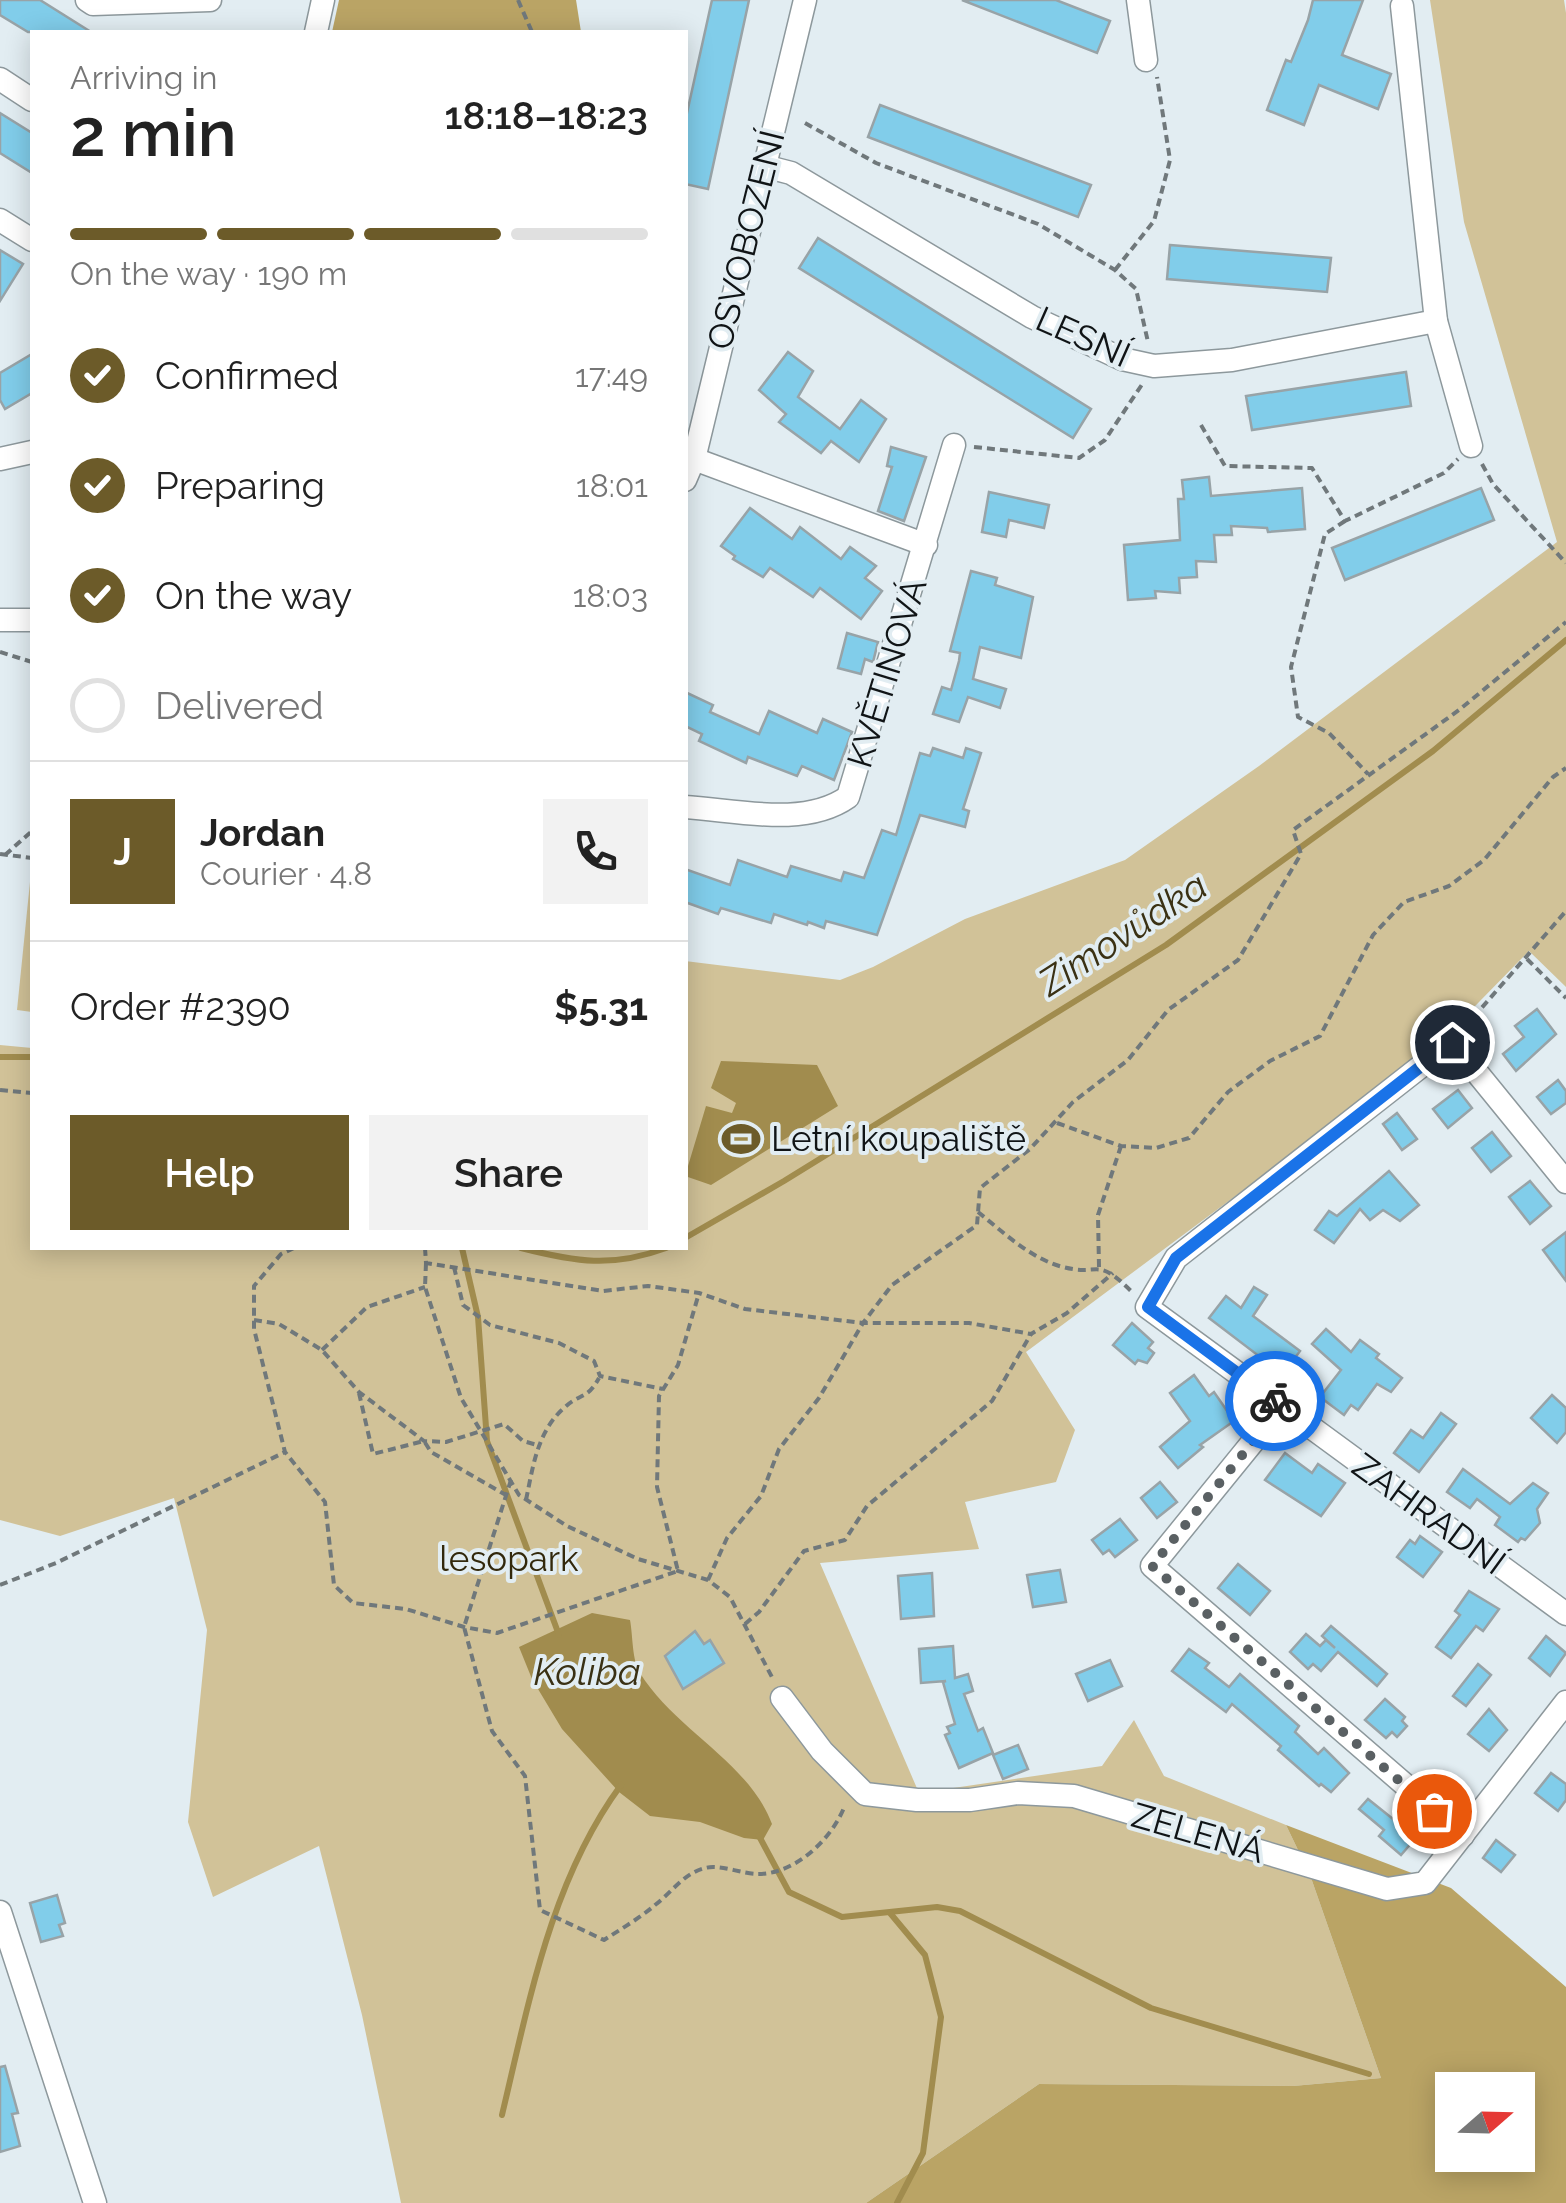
<!DOCTYPE html>
<html lang="en">
<head>
<meta charset="utf-8">
<style>
  body { margin:0; font-family:Raleway,sans-serif; background:#f2f2f2; color:#222; height:100vh; display:flex; flex-direction:column; font-size:38px; white-space:nowrap }
  * { box-sizing:border-box; margin:0 }
  p { font-size:32px; color:#767676 }
  .icon { flex:none; width:55px; height:55px; fill:none; stroke:currentColor; stroke-width:2; stroke-linecap:round; stroke-linejoin:round }
  .map { position:relative; flex:1; overflow:hidden }
  .sheet { position:absolute; left:30px; top:30px; width:658px; height:1220px; display:flex; flex-direction:column; background:#fff; border-radius:0px; box-shadow:0 5px 25px #0003 }
  .sheet>* { flex:none }
  .needle { width:65px; rotate:70deg }
  .fabs { position:absolute; left:1435px; top:2072px; display:grid; gap:20px }
  .fabs a { display:grid; place-items:center; width:100px; height:100px; border-radius:0px; background:#fff; box-shadow:0 5px 25px #0003; font-size:50px }
  .pin { position:absolute; display:grid; place-items:center; width:85px; height:85px; color:#fff; margin:-42px; border:5px solid #fff; border-radius:50%; box-shadow:0 2px 10px #0007 }
  .courier { position:absolute; display:grid; place-items:center; width:100px; height:100px; margin:-50px; border:8px solid #1a73e8; border-radius:50%; background:#fff; color:#222; box-shadow:0 2px 12px #0007 }
  .headline em { font-style:normal; font-weight:600 }
  .headline div { display:flex; flex-direction:column-reverse }
  .headline { display:flex; align-items:center; justify-content:space-between; height:170px; padding:0 40px }
  h1 { font-size:65px; font-weight:600; line-height:75px }
  .bar { display:grid; grid-template-columns:repeat(4,1fr); gap:15px 10px; align-content:center; height:120px; padding:0 40px }
  .bar i { height:12px; border-radius:8px; background:#e0e0e0 }
  .bar .selected { background:#6c5b29 }
  .bar p { grid-column:span 4 }
  .line { display:flex; align-items:center; gap:25px; padding:0 40px; border-top:2px solid #e0e0e0 }
  .line div { flex:1 }
  .round { display:grid; place-items:center; flex:none; width:105px; height:105px; border-radius:0px; background:#f2f2f2 }
  ol { padding:0 40px; list-style:none }
  li { display:flex; align-items:center; gap:30px; height:110px }
  li p { margin-inline-start:auto }
  li .icon { padding:10px; border-radius:50%; background:#6c5b29; color:#fff; stroke-width:4 }
  li:last-child { color:#767676 }
  li i { width:55px; height:55px; border:5px solid #e0e0e0; border-radius:50% }
  .primary-button { display:flex; gap:20px; margin-top:auto; padding:20px 40px }
  .primary-button a { flex:1; height:115px; border-radius:0px; background:#6c5b29; color:#fff; font-size:40px; font-weight:600; line-height:115px; text-align:center }
  .primary-button a+a { background:#f2f2f2; color:#222 }
  .map>svg:first-child { display:block }
</style>
</head>
<body>
<div class="map">
<svg width="1566" height="2203" viewBox="0 0 1566 2203">
  <rect width="100%" height="100%" fill="#e2edf2"/>
  <g fill="#d1c298">
    <polygon points="1430,0 1564,0 1566,13 1566,987 1529,951 1434,1048 1026,1352 1075,1430 1056,1482 965,1502 979,1549 820,1563 919,1793 1102,1766 1134,1720 1164,1776 1286,1825 1310,1875 1381,2078 1293,2086 1039,2084 866,2203 401,2203 362,2015 319,1846 213,1897 188,1822 207,1630 174,1498 60,1536 0,1520 0,1045 32,1048 32,1248 685,1248 685,961 840,980 873,967 965,919 1125,860 1259,766 1557,542 1464,222"/>
    <polygon points="30,882 32,882 32,1012 17,1010"/>
  </g>
  <g fill="#baa465" fill-rule="evenodd">
    <polygon points="339,0 576,0 581,32 332,32"/>
    <path d="M1286 1825 1451 1888 1566 1987V2203H866L1039 2084 1293 2086 1381 2078 1310 1875ZM1452 2090H1518V2155H1452Z"/>
  </g>
  <g fill="#a18c4e">
    <polygon points="721,1061 817,1065 838,1106 711,1185 685,1176 706,1106 732,1113 736,1103 711,1088"/>
    <path d="M592 1613 630 1620C633 1636 632 1661 640 1673 675 1730 749 1762 772 1824L763 1840 744 1838 700 1822 650 1816 619 1792 562 1729 532 1679 519 1647Z"/>
  </g>
  <g fill="none" stroke-linecap="round" stroke-linejoin="round">
    <g stroke="#a18c4e" stroke-width="6">
      <polyline points="0,1057 32,1057"/>
      <polyline points="685,1238 784,1181 1166,945 1433,751 1566,640"/>
      <polyline points="462,1248 478,1317 487,1441 559,1635"/>
      <path d="M521 1248C576 1262 612 1268 666 1248"/>
      <polyline points="759,1836 789,1892 842,1917 937,1907 960,1911 1151,2008 1369,2074"/>
      <polyline points="890,1913 925,1955 941,2017 923,2153 897,2203"/>
      <path d="M502 2115C529 2002 551 1880 621 1785"/>
    </g>
  </g>
  <g fill="#81cdea" stroke="#98a3a7" stroke-width="2.5">
    <polygon points="0,0 40,0 91,32 28,32 0,15"/>
    <polygon points="712,0 749,0 708,189 685,184 685,122"/>
    <polygon points="962,0 1056,0 1110,21 1097,53"/>
    <polygon points="1313,0 1363,0 1342,55 1391,74 1378,109 1319,85 1304,125 1267,110 1286,60 1291,62 1308,20"/>
    <polygon points="880,105 1091,185 1078,217 868,137"/>
    <polygon points="0,113 32,133 32,173 0,153"/>
    <polygon points="818,238 1091,409 1073,438 799,268"/>
    <polygon points="1170,245 1331,258 1327,292 1167,279"/>
    <polygon points="0,250 23,264 0,301"/>
    <polygon points="788,352 813,371 798,397 840,429 861,400 886,419 859,462 831,441 821,453 779,422 786,414 759,390"/>
    <polygon points="32,354 32,393 5,409 0,400 0,373"/>
    <polygon points="1406,372 1411,406 1252,430 1246,396"/>
    <polygon points="891,447 926,457 904,521 878,511 892,467 887,466"/>
    <polygon points="1209,477 1211,496 1302,488 1305,529 1268,532 1267,528 1231,526 1232,535 1214,535 1216,562 1196,561 1197,577 1179,578 1180,593 1155,591 1156,598 1128,600 1124,545 1180,540 1178,499 1184,499 1182,480"/>
    <polygon points="1481,488 1494,520 1345,580 1332,548"/>
    <polygon points="989,492 1049,505 1044,528 1009,520 1006,537 982,532"/>
    <polygon points="750,508 792,539 800,527 841,559 850,547 876,566 865,578 882,591 861,619 820,588 813,597 770,568 763,577 733,559 735,556 721,546"/>
    <polygon points="971,571 997,578 995,585 1033,597 1021,658 980,647 973,679 1006,689 1000,708 968,697 959,722 933,714 942,687 951,690 959,661 960,653 950,651"/>
    <polygon points="847,633 878,642 873,662 865,659 861,674 838,668"/>
    <polygon points="685,692 713,705 710,712 759,734 769,711 817,733 823,719 852,732 834,780 802,766 797,776 748,757 746,763 699,741 702,734 685,726"/>
    <polygon points="933,748 963,758 966,748 981,753 963,809 969,811 965,827 920,815 877,935 826,921 824,928 808,922 807,925 774,914 771,923 721,908 718,914 685,902 685,869 730,885 738,860 787,877 791,866 841,881 844,872 864,878 882,830 896,835 920,753 930,756"/>
    <polygon points="1537,1009 1556,1034 1516,1071 1503,1054 1524,1037 1515,1026"/>
    <polygon points="1558,1080 1566,1091 1566,1103 1551,1114 1537,1097"/>
    <polygon points="1458,1090 1472,1108 1448,1128 1433,1109"/>
    <polygon points="1397,1113 1417,1139 1402,1150 1383,1124"/>
    <polygon points="1492,1132 1511,1156 1491,1172 1472,1148"/>
    <polygon points="1389,1171 1419,1205 1400,1221 1383,1210 1370,1220 1360,1209 1334,1243 1315,1230 1329,1211 1337,1216"/>
    <polygon points="1530,1181 1551,1206 1530,1224 1509,1197"/>
    <polygon points="1566,1232 1566,1281 1543,1250"/>
    <polygon points="1254,1287 1267,1295 1253,1316 1300,1351 1291,1363 1284,1358 1276,1369 1209,1318 1226,1296 1241,1308"/>
    <polygon points="1132,1323 1153,1342 1148,1348 1154,1353 1147,1363 1138,1360 1135,1364 1113,1345"/>
    <polygon points="1326,1329 1351,1352 1360,1340 1379,1354 1376,1358 1402,1378 1391,1392 1377,1384 1358,1410 1351,1405 1344,1415 1320,1397 1341,1370 1312,1344"/>
    <polygon points="1194,1375 1209,1396 1214,1392 1234,1421 1200,1445 1203,1447 1178,1468 1160,1447 1190,1421 1170,1393"/>
    <polygon points="1552,1395 1566,1408 1566,1432 1557,1443 1531,1418"/>
    <polygon points="1441,1413 1456,1424 1419,1472 1394,1453 1411,1430 1423,1438"/>
    <polygon points="1285,1453 1312,1473 1318,1464 1345,1483 1321,1516 1265,1480"/>
    <polygon points="1463,1469 1510,1504 1533,1483 1548,1493 1537,1509 1540,1523 1525,1540 1521,1538 1518,1542 1495,1525 1500,1517 1477,1499 1470,1508 1447,1492"/>
    <polygon points="1160,1482 1177,1502 1157,1518 1141,1498"/>
    <polygon points="1120,1519 1137,1540 1115,1557 1109,1550 1103,1554 1092,1540"/>
    <polygon points="1420,1536 1442,1552 1423,1577 1397,1557 1410,1540 1415,1544"/>
    <polygon points="1238,1564 1270,1591 1250,1615 1218,1588"/>
    <polygon points="1060,1570 1066,1602 1033,1607 1027,1575"/>
    <polygon points="932,1573 934,1616 901,1619 898,1576"/>
    <polygon points="1469,1591 1499,1609 1483,1631 1476,1626 1451,1658 1436,1647 1460,1615 1455,1611"/>
    <polygon points="1331,1626 1387,1674 1377,1686 1338,1652 1321,1671 1313,1664 1308,1669 1290,1652 1306,1634 1320,1646 1326,1640 1335,1648 1322,1636"/>
    <polygon points="695,1631 704,1644 710,1640 724,1663 683,1689 665,1656"/>
    <polygon points="1546,1636 1566,1653 1550,1676 1529,1658"/>
    <polygon points="953,1646 955,1678 968,1674 973,1691 964,1694 978,1731 983,1728 993,1753 959,1768 945,1735 950,1733 947,1727 955,1724 943,1682 946,1681 921,1683 919,1649"/>
    <polygon points="1189,1649 1209,1663 1205,1668 1229,1687 1240,1674 1299,1726 1295,1732 1318,1754 1324,1748 1349,1773 1331,1792 1321,1784 1319,1786 1278,1750 1281,1746 1232,1704 1226,1712 1172,1671"/>
    <polygon points="1110,1660 1122,1686 1088,1701 1076,1674"/>
    <polygon points="1478,1664 1491,1675 1466,1706 1453,1696"/>
    <polygon points="1385,1699 1405,1717 1402,1721 1407,1726 1397,1737 1392,1732 1386,1738 1365,1720"/>
    <polygon points="1489,1709 1507,1730 1489,1751 1468,1734"/>
    <polygon points="1018,1745 1028,1769 1003,1779 993,1755"/>
    <polygon points="1551,1773 1566,1784 1566,1800 1558,1811 1535,1793"/>
    <polygon points="1368,1799 1393,1819 1398,1814 1420,1833 1401,1855 1379,1836 1384,1830 1359,1809"/>
    <polygon points="1496,1840 1515,1855 1501,1872 1483,1858"/>
    <polygon points="57,1895 65,1923 59,1925 63,1936 41,1942 30,1903"/>
    <polygon points="5,2066 18,2113 12,2114 20,2146 0,2152 0,2067"/>
  </g>
  <g fill="none" stroke-linecap="round" stroke-linejoin="round">
    <g stroke="#8d989c" stroke-width="25">
      <g id="minor">
        <polyline points="87,0 93,4 210,0"/>
        <polyline points="1138,0 1146,60"/>
        <polyline points="1402,6 1436,321 1471,446"/>
        <polyline points="316,32 323,0"/>
        <polyline points="0,79 32,100"/>
        <polyline points="764,166 791,173 1032,317 1122,359 1154,366 1232,360 1436,321"/>
        <polyline points="0,220 32,240"/>
        <polyline points="0,459 32,452"/>
        <polyline points="694,459 926,545"/>
        <polyline points="685,480 694,459 805,0"/>
        <polyline points="0,620 32,620"/>
        <path d="M685 807C736 810 804 828 848 797L954 445"/>
        <polyline points="1566,1182 1452,1042 1176,1258 1147,1307 1566,1614"/>
        <polyline points="1282,1406 1152,1566 1463,1835"/>
        <polyline points="782,1698 822,1751 865,1794 917,1800 970,1800 1018,1793 1074,1796 1387,1889 1425,1883 1566,1702"/>
        <polyline points="0,1912 95,2203"/>
      </g>
    </g>
    <g stroke="#70787b" stroke-width="4" stroke-dasharray="8 5" stroke-linecap="butt">
      <polyline points="518,0 532,32"/>
      <polyline points="805,123 876,163 1038,224 1115,270 1136,289 1148,342"/>
      <polyline points="1115,270 1154,221 1170,160 1157,77"/>
      <polyline points="1201,425 1225,466 1312,468 1345,521 1444,473 1458,459"/>
      <polyline points="974,447 1079,458 1105,440 1143,383"/>
      <polyline points="1482,464 1493,484 1566,563"/>
      <polyline points="1345,521 1325,534 1291,667 1298,717 1329,733 1368,774"/>
      <polyline points="0,652 32,662"/>
      <polyline points="0,854 32,858"/>
      <polyline points="5,855 32,831"/>
      <polyline points="1527,959 1566,998"/>
      <polyline points="1465,1027 1566,911"/>
      <polyline points="0,1090 32,1093"/>
      <polyline points="1057,1123 1121,1146 1156,1148 1189,1138 1228,1092 1270,1061 1320,1036 1373,935 1404,902 1449,886 1484,860 1553,777 1566,768"/>
      <path d="M978 1212C1003 1232 1031 1259 1063 1267 1101 1277 1095 1255 1132 1292"/>
      <polyline points="294,1248 281,1254 254,1286 254,1329 285,1452 325,1502 334,1585 353,1603 406,1609 464,1627 497,1633 678,1571 657,1487 659,1396 678,1365 699,1293"/>
      <polyline points="425,1248 426,1263 603,1291 648,1286 699,1293 745,1309 863,1323 892,1285 977,1225 980,1188 1030,1149 1073,1102 1128,1060 1168,1010 1238,960 1301,854 1293,830 1459,710 1566,622"/>
      <polyline points="426,1263 425,1287 461,1398 519,1495 567,1526 638,1559 708,1580 730,1597 774,1681"/>
      <polyline points="454,1267 463,1305 490,1325 559,1343 594,1361 600,1376 663,1389"/>
      <polyline points="1099,1267 1098,1215 1121,1146"/>
      <polyline points="254,1320 279,1324 322,1350 359,1392 424,1441 446,1442 504,1424 523,1441 537,1445"/>
      <polyline points="322,1350 367,1307 425,1287"/>
      <polyline points="359,1393 373,1454 424,1441 431,1452 506,1495"/>
      <path d="M511 1480 464 1627 492 1731 525 1776 540 1910 604 1940C621 1929 640 1918 655 1905 671 1893 684 1873 705 1868 720 1864 742 1874 758 1874 796 1874 833 1838 845 1805"/>
      <path d="M526 1500C533 1467 537 1431 565 1407 580 1393 587 1400 599 1378"/>
      <polyline points="708,1580 727,1538 761,1496 779,1449 819,1398 863,1323 969,1323 1031,1334 1067,1313 1113,1273"/>
      <polyline points="0,1585 56,1563 285,1452"/>
      <polyline points="745,1624 759,1612 804,1551 845,1540 867,1506 992,1401 1031,1334"/>
    </g>
    <use href="#minor" stroke="#fff" stroke-width="22"/>
  </g>
  <g fill="none" stroke-linecap="round" stroke-linejoin="round">
    <polyline stroke="#5a6063" stroke-width="10" stroke-dasharray="0 18" points="1275,1401 1282,1406 1152,1566 1434,1811"/>
    <polyline stroke="#1a73e8" stroke-width="12" points="1275,1401 1148,1307 1176,1258 1452,1042"/>
  </g>
  <defs>
    <g id="stadium-bare" transform="scale(3)"><path d="M0-5a6.5 5 0 1 0 0 10a6.5 5 0 1 0 0-10ZM-3.5-1.8h7v3.6h-7Z" fill="#6c5b29" stroke="#e2edf2" stroke-width="2.5" paint-order="stroke"/></g>
  </defs>
  <g fill-rule="evenodd">
    <use href="#stadium-bare" x="741" y="1139"/>
  </g>
  <g text-anchor="middle" stroke-width="8" stroke-linejoin="round" paint-order="stroke">
    <g font-size="35" fill="#101416" stroke="#e2edf2">
      <text transform="translate(746 240) rotate(-76)" y="12">OSVOBOZENÍ</text>
      <text transform="translate(1083 337) rotate(24)" y="12">LESNÍ</text>
      <text transform="translate(887 673) rotate(-73)" y="12">KVĚTINOVÁ</text>
      <text transform="translate(1429 1514) rotate(36)" y="12">ZAHRADNÍ</text>
      <text transform="translate(1198 1833) rotate(16)" y="12">ZELENÁ</text>
    </g>
    <g font-size="35" fill="#101416" stroke="#e2edf2" text-anchor="start">
      <text x="771" y="1151">Letní koupaliště</text>
    </g>
    <g font-size="35" fill="#32280b" stroke="#e2edf2">
      <text x="509" y="1571">lesopark</text>
    </g>
    <g font-size="38" font-style="italic" fill="#3a3114" stroke="#e2edf2">
      <text transform="translate(1123 934) rotate(-33)" y="13">Zimovůdka</text>
      <text x="587" y="1685">Koliba</text>
    </g>
  </g>
</svg>
<div class="fabs">
<a><svg class="needle" viewBox="-14 -14 28 28"><path d="M0-13l5 13h-10z" fill="#e53935"/><path d="M0 13l5-13h-10z" fill="#767676"/></svg></a>
</div>
<div class="pin" style="left:1434px;top:1811px;background:#ea580c"><svg class="icon" aria-label="bag" viewBox="0 0 24 24"><path d="M5 8h14l-1 12H6zM9 8a3 3 0 0 1 6 0"/></svg></div>
<div class="pin" style="left:1452px;top:1042px;background:#1f2937"><svg class="icon" aria-label="home" viewBox="0 0 24 24"><path d="M3 11l9-7 9 7M6 9v11h12V9"/></svg></div>
<div class="courier" style="left:1275px;top:1401px"><svg class="icon" aria-label="bike" viewBox="0 0 24 24"><circle cx="6" cy="16" r="4"/><circle cx="18" cy="16" r="4"/><path d="M6 16l4-8h5l3 8M10 8l3 8H6M13 5h3"/></svg></div>
<section class="sheet">
<div class="headline"><div><h1>2 min</h1><p>Arriving in</p></div><em>18:18–18:23</em></div>
<div class="bar"><i class="selected"></i><i class="selected"></i><i class="selected"></i><i></i><p>On the way · 190 m</p></div>
<ol>
<li><svg class="icon" aria-label="check" viewBox="0 0 24 24"><path d="M5 12l5 5 9-10"/></svg>Confirmed<p>17:49</p></li>
<li><svg class="icon" aria-label="check" viewBox="0 0 24 24"><path d="M5 12l5 5 9-10"/></svg>Preparing<p>18:01</p></li>
<li><svg class="icon" aria-label="check" viewBox="0 0 24 24"><path d="M5 12l5 5 9-10"/></svg>On the way<p>18:03</p></li>
<li><i></i>Delivered</li>
</ol>
<div class="line" style="height:180px"><b class="round" style="background:#6c5b29;color:#fff">J</b><div><b>Jordan</b><p>Courier · 4.8</p></div><a class="round"><svg class="icon" aria-label="phone" viewBox="0 0 24 24"><path d="M5 4h4l2 5-3 2q2 4 5 5l2-3 5 2v4C11 20 4 13 5 4z"/></svg></a></div>
<div class="line" style="height:130px"><div>Order #2390</div><b>$5.31</b></div>
<div class="primary-button"><a>Help</a><a>Share</a></div>
</section>
</div>
</body>
</html>
